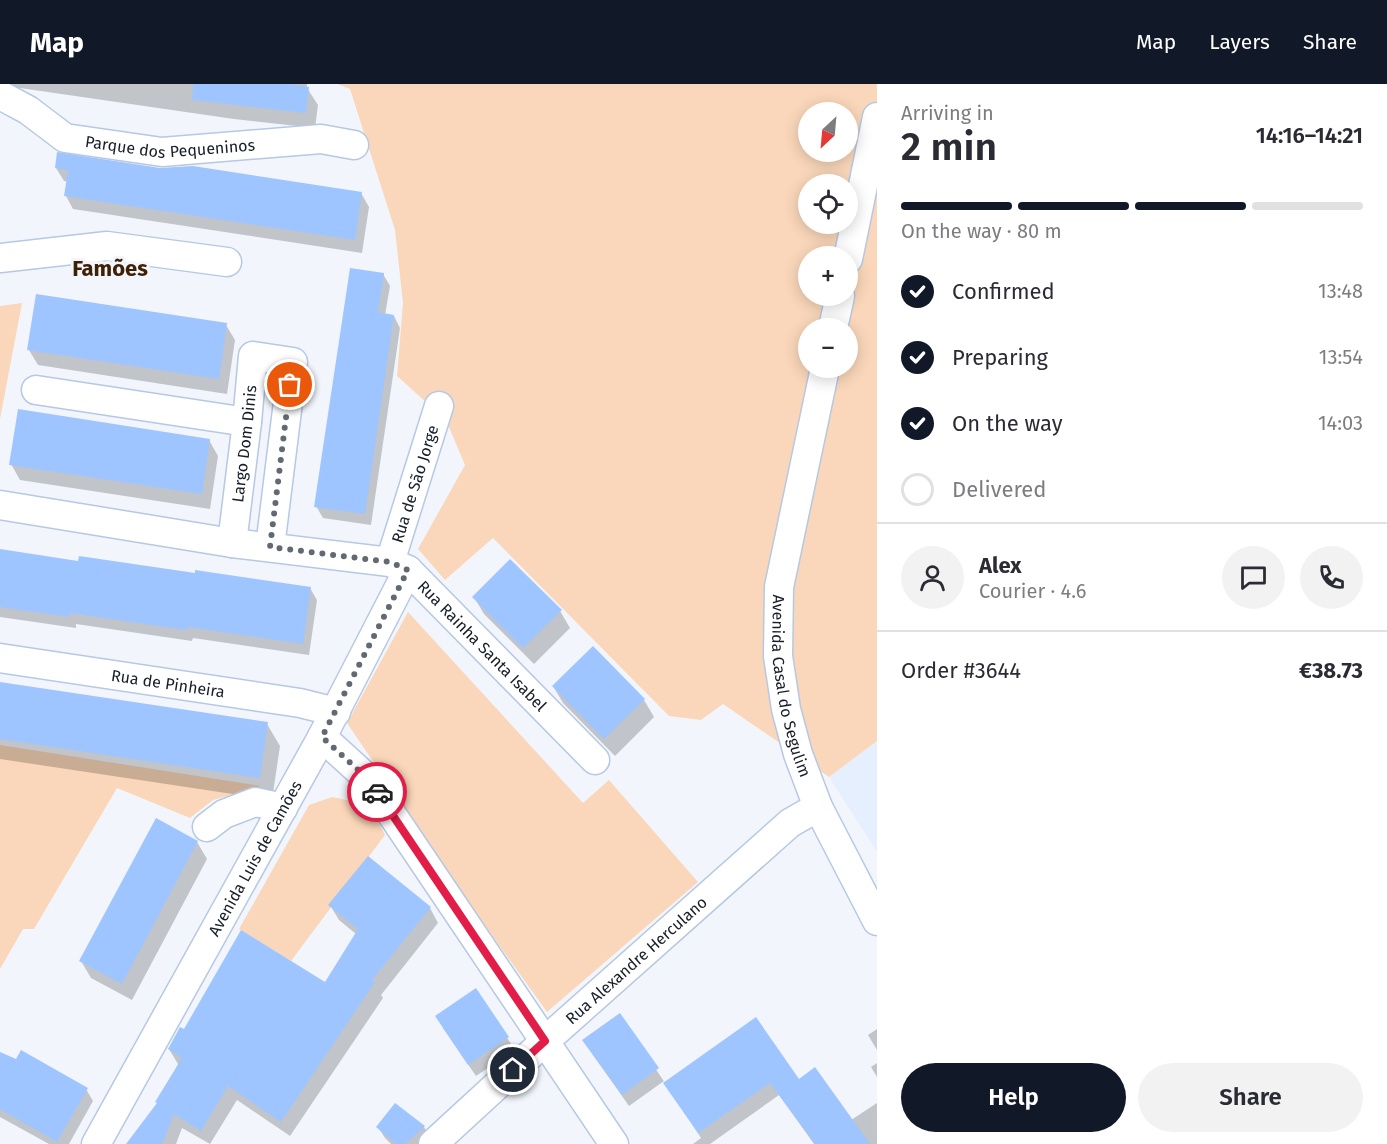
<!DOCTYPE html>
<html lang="en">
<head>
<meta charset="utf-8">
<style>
  body { margin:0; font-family:"Fira Sans",sans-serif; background:#f2f2f3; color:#2b2b33; height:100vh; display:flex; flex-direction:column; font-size:22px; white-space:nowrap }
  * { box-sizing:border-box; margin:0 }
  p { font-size:20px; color:#7c7c81 }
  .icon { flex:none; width:33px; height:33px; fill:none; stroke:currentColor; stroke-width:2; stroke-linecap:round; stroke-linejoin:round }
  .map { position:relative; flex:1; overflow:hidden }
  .panel { display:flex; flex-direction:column; background:#fff; width:510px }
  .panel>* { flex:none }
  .needle { width:39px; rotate:206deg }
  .buttons { position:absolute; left:798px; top:18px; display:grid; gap:12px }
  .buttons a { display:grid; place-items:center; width:60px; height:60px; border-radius:50%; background:#fff; box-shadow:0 3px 15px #0003; font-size:30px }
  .pin { position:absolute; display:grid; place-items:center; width:51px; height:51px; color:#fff; margin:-26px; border:3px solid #fff; border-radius:50%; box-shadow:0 2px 6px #0007 }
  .courier { position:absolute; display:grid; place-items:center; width:60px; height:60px; margin:-30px; border:4px solid #e11d48; border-radius:50%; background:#fff; color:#222; box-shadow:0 2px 8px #0007 }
  .overview em { font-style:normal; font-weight:600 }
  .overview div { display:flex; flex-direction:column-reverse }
  .overview { display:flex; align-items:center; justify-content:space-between; height:102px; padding:0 24px }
  h1 { font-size:39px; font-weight:600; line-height:45px }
  .bar { display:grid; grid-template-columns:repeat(4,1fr); gap:9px 6px; align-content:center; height:72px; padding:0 24px }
  .bar i { height:8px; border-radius:4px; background:#e1e1e2 }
  .bar .active { background:#111827 }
  .bar p { grid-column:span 4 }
  .line { display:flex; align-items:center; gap:15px; padding:0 24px; border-top:2px solid #e1e1e2 }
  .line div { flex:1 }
  .round { display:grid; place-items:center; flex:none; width:63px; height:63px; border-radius:32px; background:#f2f2f3 }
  ol { padding:0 24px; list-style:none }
  li { display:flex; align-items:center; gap:18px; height:66px }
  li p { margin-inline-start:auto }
  li .icon { padding:6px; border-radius:50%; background:#111827; color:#fff; stroke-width:4 }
  li:last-child { color:#7c7c81 }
  li i { width:33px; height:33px; border:3px solid #e1e1e2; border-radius:50% }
  .button { display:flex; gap:12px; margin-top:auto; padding:12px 24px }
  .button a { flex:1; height:69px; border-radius:36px; background:#111827; color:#fff; font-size:24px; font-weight:600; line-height:69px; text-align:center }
  .button a+a { background:#f2f2f3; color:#2b2b33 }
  header { display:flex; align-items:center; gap:36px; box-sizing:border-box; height:84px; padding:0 30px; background:#111827; color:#fff }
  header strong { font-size:28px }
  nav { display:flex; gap:33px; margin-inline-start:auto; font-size:21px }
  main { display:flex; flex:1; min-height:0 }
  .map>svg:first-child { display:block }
</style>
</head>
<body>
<header>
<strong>Map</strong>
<nav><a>Map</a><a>Layers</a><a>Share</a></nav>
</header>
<main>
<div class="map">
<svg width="877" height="1060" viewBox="0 0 877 1060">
  <rect width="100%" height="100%" fill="#f2f6fc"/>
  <polygon fill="#e6effd" points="877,657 877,768 829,693"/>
  <g fill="#fad7ba" fill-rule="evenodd">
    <path d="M337 0H877V657L829 693 723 620 701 636 669 632 493 454 445 496 418 465 465 381 446 336 397 292 403 219 395 146 350 5ZM808 28H848V68H808ZM808 100H848V140H808ZM808 172H848V212H808ZM808 244H848V284H808Z"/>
    <polygon points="22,219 0,335 0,222"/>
    <polygon points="408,528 583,719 609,696 698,798 547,928 471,822 347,639"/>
    <polygon points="0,661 261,702 213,716 190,734 117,704 34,845 23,845 0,885"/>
    <path d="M332 713C364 719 370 722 385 751L291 877 239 845 309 721Z"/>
  </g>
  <g fill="#0003">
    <polygon points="11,0 307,0 307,4 318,21 315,44 234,35 13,3"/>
    <polygon points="56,84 160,86 361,109 369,123 362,169 73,125 66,112 68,98 64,97"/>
    <polygon points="383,190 390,202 385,231 394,232 400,244 371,441 323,434 316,422"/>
    <polygon points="226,241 235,256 227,310 38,281 29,266"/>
    <polygon points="209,356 218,372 210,425 20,396 11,380"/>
    <polygon points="0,467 79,479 310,504 317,516 309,571 193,554 192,557 76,540 76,544 0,533"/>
    <polygon points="474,513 560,527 570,544 534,580 484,530"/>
    <polygon points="593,564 644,616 654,633 615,672 563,619 553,602"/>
    <polygon points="0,600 267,640 280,662 272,716 0,675"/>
    <polygon points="197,758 207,775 132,916 91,894 81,877"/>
    <polygon points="330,821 430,824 438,839 381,911 383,914 290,1052 237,1016 210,1060 182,1044 176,1060 128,1060 158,1021 178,980 169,965 185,947 326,900 356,850 339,836"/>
    <polygon points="476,906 515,966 476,992 443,944"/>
    <polygon points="620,931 665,999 798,997 851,1036 877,1019 877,1060 814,1060 779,1011 710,1060 693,1060 701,1054 664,997 629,1022 591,968"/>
    <polygon points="877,945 877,966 868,951"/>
    <polygon points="0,970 86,1005 93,1017 69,1060 49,1060 0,1033"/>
    <polygon points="877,979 877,993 871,983"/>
    <polygon points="378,1043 424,1043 431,1054 424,1060 391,1060 385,1054"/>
  </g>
  <g fill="#9ec5ff">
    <polygon points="193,0 288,0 309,3 306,29 192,16"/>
    <polygon points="57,68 160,84 193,82 362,108 355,156 64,112 68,86 55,84"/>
    <polygon points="350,184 384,189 378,228 394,231 365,430 314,423"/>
    <polygon points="36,210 227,239 219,295 27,266"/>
    <polygon points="18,325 210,355 202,410 9,381"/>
    <polygon points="0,465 78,477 79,472 195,489 195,486 311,503 303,560 187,543 186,546 70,529 70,533 0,523"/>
    <polygon points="510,475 562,526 523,564 472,513"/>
    <polygon points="593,562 645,615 604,655 552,602"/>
    <polygon points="0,598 268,638 260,694 0,655"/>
    <polygon points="156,734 198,757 122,900 79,877"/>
    <polygon points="368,772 431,823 372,896 375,898 281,1038 228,1002 201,1047 174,1030 162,1060 126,1060 157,1019 155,1018 182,974 168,965 180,943 184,945 241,846 325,898 358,845 328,821"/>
    <polygon points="476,904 509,953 468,981 435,932"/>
    <polygon points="620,929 659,984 622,1011 582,956"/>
    <polygon points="756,933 799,995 815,983 870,1060 815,1060 770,999 698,1049 663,999"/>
    <polygon points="21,966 88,1004 57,1058 0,1025 0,968 16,975"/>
    <polygon points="395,1019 425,1042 405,1060 396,1060 376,1043"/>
  </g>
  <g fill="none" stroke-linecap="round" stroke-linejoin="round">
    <g stroke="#b6c8e3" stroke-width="31">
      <g id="minor">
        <path id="s1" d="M0 11 28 26 65 54 162 68 321 55 354 61"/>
        <polyline points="0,174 107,162 227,178"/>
        <polyline points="848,175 877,33"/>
        <polyline points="833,244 840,212"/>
        <path id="s2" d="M825 284 779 503 778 572 786 625 798 670 818 723 877 837"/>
        <polyline points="36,306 247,338"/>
        <path id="s3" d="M0 421 232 459 390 478 408 486 595 676"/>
        <path id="s4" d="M232 459 247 338 253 272 293 278 270 463"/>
        <path id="s5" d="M390 478 439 322"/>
        <path id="s6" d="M0 574 300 619 336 628"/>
        <polyline points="322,653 368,695 614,1060"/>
        <polyline points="207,743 224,730 255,718 283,724"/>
        <path id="s7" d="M96 1060 322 653 408 486"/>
        <path id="s8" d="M433 1060 545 957 790 739 818 723"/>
      </g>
    </g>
    <use href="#minor" stroke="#fff" stroke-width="28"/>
  </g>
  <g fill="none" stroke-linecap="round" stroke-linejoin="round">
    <polyline stroke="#636972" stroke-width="6" stroke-dasharray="0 10.8" points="290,301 270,463 390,478 408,486 322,653 368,695 377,708"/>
    <polyline stroke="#e11d48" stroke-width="8" points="377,708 545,957 513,986"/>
  </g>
  <g text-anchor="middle" stroke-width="6" stroke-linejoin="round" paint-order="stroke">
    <g font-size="16" fill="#161d27" stroke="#f2f6fc">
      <text dy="6" stroke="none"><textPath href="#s1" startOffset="184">Parque dos Pequeninos</textPath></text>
      <text dy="6" stroke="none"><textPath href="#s4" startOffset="100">Largo Dom Dinis</textPath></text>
      <text dy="6" stroke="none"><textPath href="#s5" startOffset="82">Rua de São Jorge</textPath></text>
      <text dy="6" stroke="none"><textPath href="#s3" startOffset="520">Rua Rainha Santa Isabel</textPath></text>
      <text dy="6" stroke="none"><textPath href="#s6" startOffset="170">Rua de Pinheira</textPath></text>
      <text dy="6" stroke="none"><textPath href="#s2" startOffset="324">Avenida Casal do Segulim</textPath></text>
      <text dy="6" stroke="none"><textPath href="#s7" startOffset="327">Avenida Luis de Camões</textPath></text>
      <text dy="6" stroke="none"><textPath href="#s8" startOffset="274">Rua Alexandre Herculano</textPath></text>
    </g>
    <g font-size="22" font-weight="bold" fill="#3e2104" stroke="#f2f6fc">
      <text x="110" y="192">Famões</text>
    </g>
  </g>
</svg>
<div class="buttons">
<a><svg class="needle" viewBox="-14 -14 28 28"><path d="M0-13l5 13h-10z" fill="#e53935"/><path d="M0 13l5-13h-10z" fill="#7c7c81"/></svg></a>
<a><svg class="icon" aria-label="locate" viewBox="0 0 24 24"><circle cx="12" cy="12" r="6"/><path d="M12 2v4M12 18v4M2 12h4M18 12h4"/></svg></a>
<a>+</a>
<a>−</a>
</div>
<div class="pin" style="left:290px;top:301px;background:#ea580c"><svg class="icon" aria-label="bag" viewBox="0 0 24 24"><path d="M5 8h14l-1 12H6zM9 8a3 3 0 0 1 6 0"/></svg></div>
<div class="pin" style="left:513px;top:986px;background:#1f2937"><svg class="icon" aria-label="home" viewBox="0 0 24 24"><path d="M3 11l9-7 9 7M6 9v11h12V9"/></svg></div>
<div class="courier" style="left:377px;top:708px"><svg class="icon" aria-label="car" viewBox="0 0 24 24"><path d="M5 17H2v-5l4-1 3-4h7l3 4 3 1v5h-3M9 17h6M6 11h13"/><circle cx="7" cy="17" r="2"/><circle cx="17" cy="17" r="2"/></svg></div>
</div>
<section class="panel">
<div class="overview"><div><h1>2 min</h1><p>Arriving in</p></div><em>14:16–14:21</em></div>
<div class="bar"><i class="active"></i><i class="active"></i><i class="active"></i><i></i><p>On the way · 80 m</p></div>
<ol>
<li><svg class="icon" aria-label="check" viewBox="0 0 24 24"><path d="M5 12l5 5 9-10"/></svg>Confirmed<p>13:48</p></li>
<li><svg class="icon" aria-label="check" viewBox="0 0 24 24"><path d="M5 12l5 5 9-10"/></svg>Preparing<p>13:54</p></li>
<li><svg class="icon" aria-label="check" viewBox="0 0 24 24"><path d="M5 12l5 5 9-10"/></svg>On the way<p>14:03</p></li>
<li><i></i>Delivered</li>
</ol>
<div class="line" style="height:108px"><a class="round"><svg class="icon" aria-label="person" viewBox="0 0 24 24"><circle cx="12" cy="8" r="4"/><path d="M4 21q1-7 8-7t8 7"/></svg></a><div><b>Alex</b><p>Courier · 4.6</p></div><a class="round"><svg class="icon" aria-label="chat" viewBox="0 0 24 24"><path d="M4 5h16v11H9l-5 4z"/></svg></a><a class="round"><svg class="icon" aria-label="phone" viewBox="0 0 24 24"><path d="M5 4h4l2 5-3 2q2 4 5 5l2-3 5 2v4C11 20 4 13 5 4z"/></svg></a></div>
<div class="line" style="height:78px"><div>Order #3644</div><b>€38.73</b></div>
<div class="button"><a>Help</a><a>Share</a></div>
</section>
</main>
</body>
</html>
